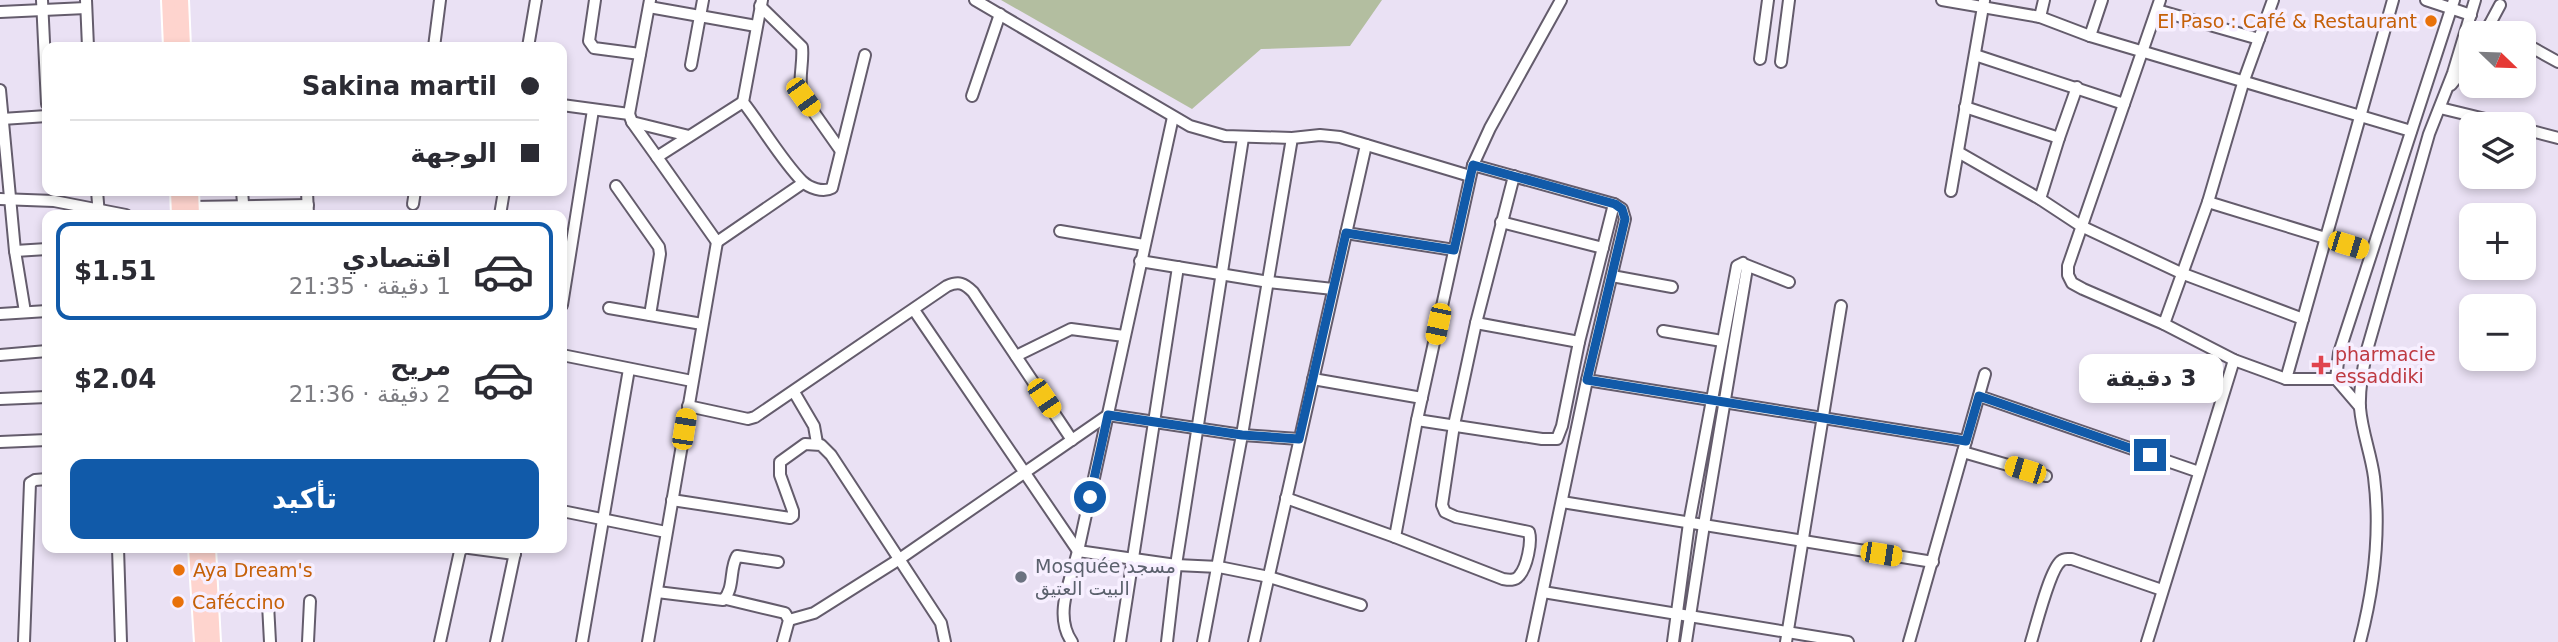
<!DOCTYPE html>
<html lang="ar">
<meta charset="utf-8">
<style>
body{margin:0;font-family:"DejaVu Sans",Vazirmatn,sans-serif;background:#f2f2f3;color:#2b2b33;direction:rtl;height:100vh;display:flex;flex-direction:column;font-size:26px;white-space:nowrap}
*{box-sizing:border-box;margin:0}
p{font-size:23px;color:#7c7c81}
.icon{flex:none;width:38px;height:38px;fill:none;stroke:currentColor;stroke-width:2;stroke-linecap:round;stroke-linejoin:round}
.map{position:relative;flex:1;overflow:hidden;direction:ltr}
.side{position:absolute;left:42px;top:210px;width:525px;height:343px;display:flex;flex-direction:column;background:#fff;border-radius:14px;box-shadow:0 4px 10px #0003;direction:rtl}
.side>*{flex:none}
.hud{position:absolute;left:42px;top:42px;width:525px;height:154px;border-radius:14px;box-shadow:0 4px 10px #0003;direction:rtl;display:grid;align-content:center;height:154px;padding:0 28px;background:#fff}
.needle{width:46px;rotate:113deg}
.controls{position:absolute;left:2459px;top:21px;display:grid;gap:14px}
.controls a{display:grid;place-items:center;width:77px;height:77px;border-radius:14px;background:#fff;box-shadow:0 4px 10px #0003;font-size:35px}
.end{position:absolute;width:32px;height:32px;margin:-16px;border:9px solid #115aa9;background:#fff;box-shadow:0 0 0 4px #fff}
.from{border-radius:50%}
.bubble{position:absolute;height:49px;border-radius:14px;background:#fff;box-shadow:0 4px 10px #0003;font-size:23px;font-weight:600;line-height:49px;text-align:center;direction:rtl}
.car{position:absolute;width:21px;height:42px;margin:-21px -10px;border-radius:9px;box-shadow:0 0 5px 2px #0007;background:linear-gradient(#f5c518 24%,#345 0 40%,#f5c518 0 76%,#345 0 86%,#f5c518 0)}
.hud b{display:flex;align-items:center;gap:24px;height:66px;font-size:26px}
.hud b+b{border-top:2px solid #e1e1e2}
.hud i{width:18px;height:18px;background:#2b2b33}
ul{padding:12px 0 0;list-style:none}
li{display:flex;align-items:center;gap:21px;height:98px;margin:0 14px 10px;padding:0 14px;border:4px solid transparent;border-radius:14px}
li div{flex:1}
li b{display:block;font-size:26px}
li em{font-style:normal;font-weight:600}
li.on{border-color:#115aa9}
li>.icon{width:63px;height:63px;stroke-width:1.5}
.button{display:flex;gap:14px;margin-top:auto;padding:14px 28px}
.button a{flex:1;height:80px;border-radius:14px;background:#115aa9;color:#fff;font-size:28px;font-weight:600;line-height:80px;text-align:center}
.map>svg:first-child{display:block}
</style>
<div class="map">
<svg width="2558" height="642" viewBox="0 0 2558 642">
<rect width="100%" height="100%" fill="#eae1f4"/>
<path fill="#b3bea0" d="M1001,0H1382L1350,46L1261,49L1192,109Z"/>
<g fill="none" stroke-linecap="round" stroke-linejoin="round">
<defs>
<g id="minor">
<path d="M42,0L47,104"/>
<path d="M86,0L88,47"/>
<path d="M595,0L589,41L594,48L640,54"/>
<path d="M762,0L743,102C761,125 782,161 802,181C809,188 823,193 832,188L865,55"/>
<path d="M975,0L1190,126L1225,136L1292,138"/>
<path d="M1942,0L2040,17L2090,36L2411,131"/>
<path d="M2160,0L2068,266V275L2072,283L2083,289L2164,324L2234,360L2286,379H2336"/>
<path d="M2426,0L2471,15"/>
<path d="M760,6L802,47C804,63 797,82 803,97L841,151"/>
<path d="M649,7L756,26"/>
<path d="M2157,10L2259,39"/>
<path d="M0,12L86,8"/>
<path d="M2040,17L2044,0"/>
<path d="M2489,25L2504,33"/>
<path d="M2485,33L2500,5"/>
<path d="M2090,36L2102,0"/>
<path d="M2524,43L2558,62"/>
<path d="M434,47L440,0"/>
<path d="M528,47L536,0"/>
<path d="M1975,55L2124,104"/>
<path d="M1760,59L1768,0"/>
<path d="M1781,62L1789,0"/>
<path d="M691,65L703,0"/>
<path d="M2451,85L2471,60"/>
<path d="M0,90L15,251L25,312"/>
<path d="M972,96L1000,14"/>
<path d="M743,102L657,157L717,242L803,183"/>
<path d="M562,105L629,114L632,122L657,157"/>
<path d="M1965,107L2059,138"/>
<path d="M2440,108L2506,124"/>
<path d="M629,114L650,0"/>
<path d="M2,119L47,116"/>
<path d="M632,122L689,136"/>
<path d="M2524,129L2558,138"/>
<path d="M1958,152L2040,199L2081,226L2181,273L2303,319"/>
<path d="M1473,165L1614,204L1622,209L1625,219L1587,380L1532,642"/>
<path d="M616,186L659,247L660,254L650,315"/>
<path d="M97,191L99,215"/>
<path d="M242,191L244,215"/>
<path d="M307,191L308,215"/>
<path d="M1951,191L1984,1"/>
<path d="M0,199L54,201L126,215"/>
<path d="M2040,199L2059,138L2077,87"/>
<path d="M2208,202L2371,252"/>
<path d="M413,204L415,191"/>
<path d="M191,207L308,205"/>
<path d="M500,215L504,191"/>
<path d="M1501,222L1603,248"/>
<path d="M1060,231L1144,245"/>
<path d="M1346,233L1454,250"/>
<path d="M15,251L47,249"/>
<path d="M1140,261L1269,282L1333,289"/>
<path d="M1746,265L1789,282"/>
<path d="M1612,276L1672,287"/>
<path d="M562,305L593,110"/>
<path d="M609,308L702,324"/>
<path d="M914,310L1078,551L1176,565L1219,567L1269,577L1361,605"/>
<path d="M0,314L47,311"/>
<path d="M1476,323L1579,342"/>
<path d="M2164,324L2208,202L2244,80L2273,0"/>
<path d="M1663,331L1722,341"/>
<path d="M0,355L47,351"/>
<path d="M562,355L692,381"/>
<path d="M1016,356L1071,329L1124,336"/>
<path d="M1313,379L1422,398"/>
<path d="M2286,379L2393,0"/>
<path d="M1587,380L1966,441"/>
<path d="M794,392L814,426L817,443"/>
<path d="M1979,396L2199,472"/>
<path d="M0,399L47,397"/>
<path d="M688,406L748,419L755,417L947,286C959,281 964,283 973,292L1072,440"/>
<path d="M2360,407L2336,379L2339,353L2454,0"/>
<path d="M1417,420L1542,439H1557L1562,426L1579,342L1614,204"/>
<path d="M0,442L47,440"/>
<path d="M1963,452L2046,476"/>
<path d="M1286,498L1395,537L1503,579C1509,580 1515,581 1519,576C1527,567 1532,542 1529,532L1456,517L1445,512L1442,505L1454,425L1476,323L1514,176"/>
<path d="M672,500L790,518L793,516V511L780,475V462L805,444L821,445L831,455L941,623L945,642"/>
<path d="M1562,502L1933,562"/>
<path d="M562,511L666,532"/>
<path d="M1395,537L1417,420L1473,165L1490,128L1561,0"/>
<path d="M118,548L121,642"/>
<path d="M469,548L515,554"/>
<path d="M657,592L723,600C735,589 729,569 737,556L778,562"/>
<path d="M1543,592L1848,642"/>
<path d="M726,599L785,613L789,620L783,642"/>
<path d="M268,604L270,642"/>
<path d="M789,620L814,613L898,560L1108,415L1242,435L1299,439"/>
<path d="M24,642L30,483L35,480L47,479"/>
<path d="M308,642L310,601"/>
<path d="M440,642L460,551L464,548"/>
<path d="M496,642L516,548"/>
<path d="M582,642L629,369"/>
<path d="M648,642L717,242"/>
<path d="M1072,642C1053,615 1071,580 1078,551L1173,117"/>
<path d="M1120,642L1178,267"/>
<path d="M1167,642L1176,565L1243,138"/>
<path d="M1203,642L1242,435L1292,138L1320,135L1340,137L1470,176"/>
<path d="M1254,642L1366,145"/>
<path d="M1673,642L1689,523L1737,266L1743,263L1747,268L1704,525L1686,642"/>
<path d="M1786,642L1841,306"/>
<path d="M1909,642L1985,374"/>
<path d="M2031,642C2036,626 2050,569 2061,561C2064,558 2067,559 2072,559L2162,590"/>
<path d="M2147,642L2234,360"/>
<path d="M2360,642C2374,588 2381,532 2374,477C2371,454 2362,432 2360,408C2359,389 2363,368 2367,350L2429,134L2453,73L2475,0"/>
</g>
<g id="major">
<path d="M169,0L171,47"/>
<path d="M181,0L183,47"/>
<path d="M178,191L179,215"/>
<path d="M191,191L192,215"/>
<path d="M196,548L202,642"/>
<path d="M208,548L213,642"/>
</g>
</defs>
<use href="#minor" stroke="#645c6c" stroke-width="14"/>
<use href="#major" stroke="#fff" stroke-width="18"/>
<use href="#minor" stroke="#fff" stroke-width="10"/>
<use href="#major" stroke="#fed4ce" stroke-width="14"/>
</g>
<g fill="none" stroke-linecap="round" stroke-linejoin="round">
<path stroke="#115aa9" stroke-width="9" d="M1090,497L1108,415L1242,435L1299,439L1346,233L1454,250L1473,165L1615,204L1622,209L1625,219L1587,380L1966,441L1979,396L2150,455"/>
</g>
<g fill="#e8710a" stroke="#f7efff" stroke-width="2.5">
<circle cx="2431" cy="21" r="7"/>
<circle cx="179" cy="570" r="7"/>
<circle cx="178" cy="602" r="7"/>
</g>
<path fill="#e0444e" stroke="#f7efff" stroke-width="2.5" d="M2317.5 354.5h7v7h7v7h-7v7h-7v-7h-7v-7h7z"/>
<circle fill="#6b7280" stroke="#f7efff" stroke-width="2.5" cx="1021" cy="577" r="7"/>
<g text-anchor="middle" dominant-baseline="central" stroke-width="7" stroke-linejoin="round" paint-order="stroke">
<g font-size="19" fill="#c56008" stroke="#f7efff" text-anchor="start">
<text x="2417" y="21" text-anchor="end">El Paso : Café &amp; Restaurant</text>
<text x="193" y="570">Aya Dream's</text>
<text x="192" y="602">Caféccino</text>
</g>
<g font-size="19" fill="#be3a42" stroke="#f7efff" text-anchor="start">
<text x="2335" y="354">pharmacie<tspan x="2335" dy="22">essaddiki</tspan></text>
</g>
<g font-size="19" fill="#5b616d" stroke="#f7efff" text-anchor="start">
<text x="1035" y="566">Mosquée مسجد<tspan x="1035" dy="22">البيت العتيق</tspan></text>
</g>
</g>
</svg>
<div class="controls">
<a><svg class="needle" viewBox="-14 -14 28 28"><path d="M0-13l5 13h-10z" fill="#e53935"/><path d="M0 13l5-13h-10z" fill="#7c7c81"/></svg></a>
<a><svg class="icon" aria-label="layers" viewBox="0 0 24 24"><path d="M12 4l9 5-9 5-9-5zM3 14l9 5 9-5"/></svg></a>
<a>+</a>
<a>−</a>
</div>
<i class="end from" style="left:1090px;top:497px"></i>
<i class="end" style="left:2150px;top:455px"></i>
<div class="bubble" style="left:2079px;top:354px;width:144px">3 دقيقة</div>
<i class="car" style="left:803px;top:97px;rotate:144deg"></i>
<i class="car" style="left:2348px;top:245px;rotate:107deg"></i>
<i class="car" style="left:1438px;top:324px;rotate:192deg"></i>
<i class="car" style="left:1044px;top:398px;rotate:146deg"></i>
<i class="car" style="left:684px;top:429px;rotate:9deg"></i>
<i class="car" style="left:2025px;top:470px;rotate:287deg"></i>
<i class="car" style="left:1881px;top:554px;rotate:99deg"></i>
<div class="hud">
<b><i class="from"></i>Sakina martil</b>
<b><i></i>الوجهة</b>
</div>
<section class="side">
<ul>
<li class="on"><svg class="icon" aria-label="car" viewBox="0 0 24 24"><path d="M5 17H2v-5l4-1 3-4h7l3 4 3 1v5h-3M9 17h6M6 11h13"/><circle cx="7" cy="17" r="2"/><circle cx="17" cy="17" r="2"/></svg><div><b>اقتصادي</b><p>1 دقيقة · 21:35</p></div><em>$1.51</em></li>
<li><svg class="icon" aria-label="car" viewBox="0 0 24 24"><path d="M5 17H2v-5l4-1 3-4h7l3 4 3 1v5h-3M9 17h6M6 11h13"/><circle cx="7" cy="17" r="2"/><circle cx="17" cy="17" r="2"/></svg><div><b>مريح</b><p>2 دقيقة · 21:36</p></div><em>$2.04</em></li>
</ul>
<div class="button"><a>تأكيد</a></div>
</section>
</div>
